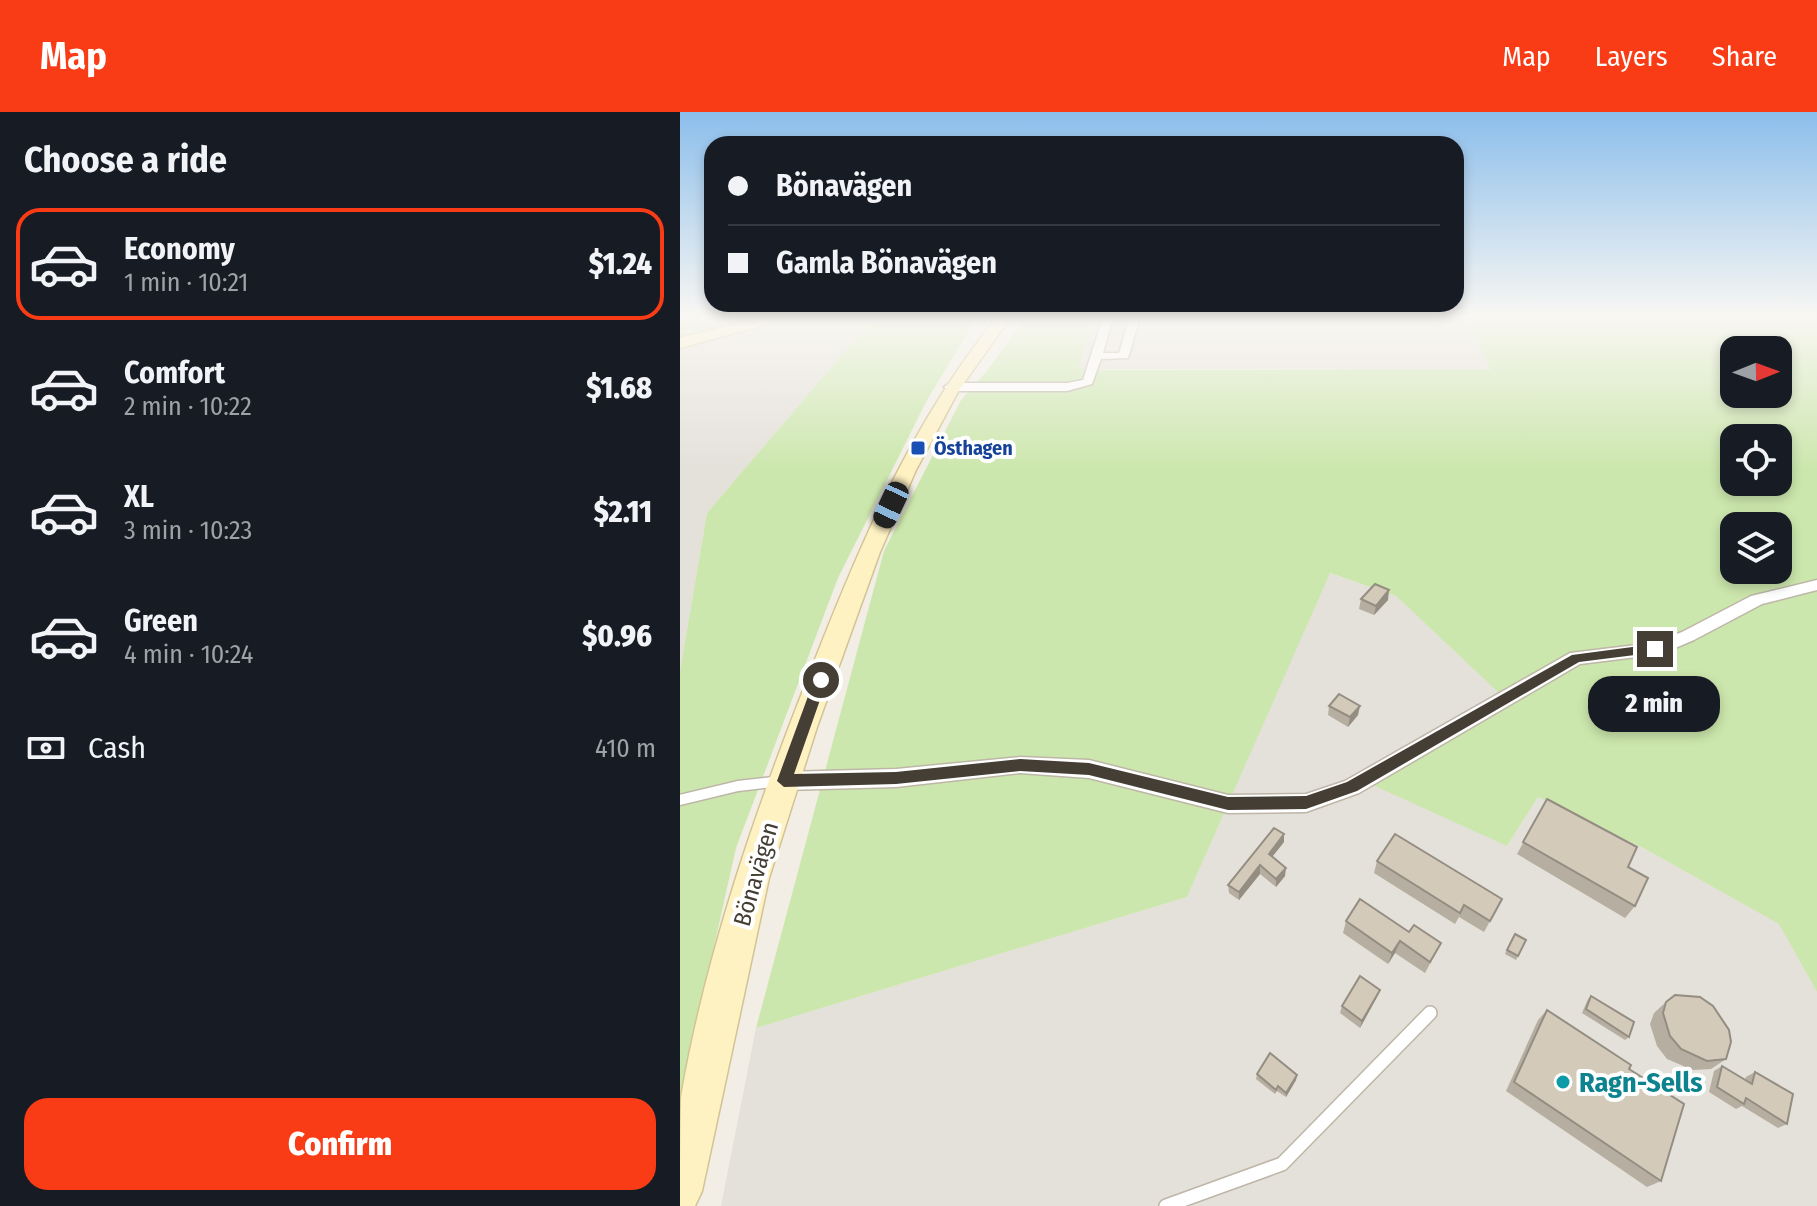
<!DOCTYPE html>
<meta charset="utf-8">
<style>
body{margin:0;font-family:"Fira Sans Condensed",sans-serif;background:#20242c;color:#f1f3f6;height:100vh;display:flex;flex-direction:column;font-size:30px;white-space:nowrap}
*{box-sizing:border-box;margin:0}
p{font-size:26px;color:#9ea1a6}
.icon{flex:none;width:44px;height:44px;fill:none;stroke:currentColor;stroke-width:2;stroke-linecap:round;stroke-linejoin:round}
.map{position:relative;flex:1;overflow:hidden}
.drawer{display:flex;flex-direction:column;background:#171b24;width:680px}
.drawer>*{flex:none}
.banner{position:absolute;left:24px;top:24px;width:760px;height:176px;border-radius:24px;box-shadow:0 4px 12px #0003;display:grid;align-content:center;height:176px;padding:0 24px;background:#171b24}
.needle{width:52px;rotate:89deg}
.controls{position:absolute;left:1040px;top:224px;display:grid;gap:16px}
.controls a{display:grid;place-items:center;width:72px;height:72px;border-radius:16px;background:#171b24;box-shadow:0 4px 12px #0003;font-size:40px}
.end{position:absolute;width:36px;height:36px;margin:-18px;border:10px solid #443e34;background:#fff;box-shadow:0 0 0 4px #fff}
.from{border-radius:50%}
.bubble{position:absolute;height:56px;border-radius:24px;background:#171b24;box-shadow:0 4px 12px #0003;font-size:26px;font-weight:800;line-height:56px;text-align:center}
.car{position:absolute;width:24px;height:48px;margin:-24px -12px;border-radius:10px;box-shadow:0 0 6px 2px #0007;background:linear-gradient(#222 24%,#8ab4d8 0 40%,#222 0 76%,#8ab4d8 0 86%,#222 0)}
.banner b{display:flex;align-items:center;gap:28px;height:76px;font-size:30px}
.banner b+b{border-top:2px solid #363941}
.banner i{width:20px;height:20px;background:#f1f3f6}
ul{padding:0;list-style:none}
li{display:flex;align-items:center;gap:24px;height:112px;margin:0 16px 12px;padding:0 8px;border:4px solid transparent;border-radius:24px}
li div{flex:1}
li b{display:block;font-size:30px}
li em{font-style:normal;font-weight:800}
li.on{border-color:#f93c15}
li>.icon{width:72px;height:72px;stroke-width:1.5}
h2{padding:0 24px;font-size:36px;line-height:96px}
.pay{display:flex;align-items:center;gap:20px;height:88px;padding:0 24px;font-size:30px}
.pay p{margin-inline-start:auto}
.primary-button{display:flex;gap:16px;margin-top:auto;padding:16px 24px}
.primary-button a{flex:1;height:92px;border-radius:24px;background:#f93c15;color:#fff;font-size:32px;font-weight:800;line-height:92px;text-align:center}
header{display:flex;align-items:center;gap:48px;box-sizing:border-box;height:112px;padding:0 40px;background:#f93c15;color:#fff}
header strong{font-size:38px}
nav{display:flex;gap:44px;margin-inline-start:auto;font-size:28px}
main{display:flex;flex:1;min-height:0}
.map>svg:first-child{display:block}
</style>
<header>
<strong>Map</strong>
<nav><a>Map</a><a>Layers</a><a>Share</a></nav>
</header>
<main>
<section class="drawer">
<h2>Choose a ride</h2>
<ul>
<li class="on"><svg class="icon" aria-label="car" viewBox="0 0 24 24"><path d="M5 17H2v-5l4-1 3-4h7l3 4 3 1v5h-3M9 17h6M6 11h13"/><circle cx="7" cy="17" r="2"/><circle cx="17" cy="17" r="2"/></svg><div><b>Economy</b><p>1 min · 10:21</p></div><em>$1.24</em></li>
<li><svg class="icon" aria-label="car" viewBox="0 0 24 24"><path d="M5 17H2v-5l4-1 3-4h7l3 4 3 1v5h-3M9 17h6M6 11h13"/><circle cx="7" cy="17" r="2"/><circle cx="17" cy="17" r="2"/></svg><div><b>Comfort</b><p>2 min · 10:22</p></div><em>$1.68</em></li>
<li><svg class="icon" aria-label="car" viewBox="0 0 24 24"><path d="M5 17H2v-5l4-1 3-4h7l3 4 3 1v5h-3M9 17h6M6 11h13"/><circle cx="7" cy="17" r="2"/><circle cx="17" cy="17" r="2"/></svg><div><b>XL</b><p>3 min · 10:23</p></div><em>$2.11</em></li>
<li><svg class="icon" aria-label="car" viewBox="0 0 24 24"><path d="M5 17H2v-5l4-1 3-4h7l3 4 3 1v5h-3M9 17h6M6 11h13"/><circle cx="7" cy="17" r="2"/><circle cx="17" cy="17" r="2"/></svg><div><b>Green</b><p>4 min · 10:24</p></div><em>$0.96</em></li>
</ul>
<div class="pay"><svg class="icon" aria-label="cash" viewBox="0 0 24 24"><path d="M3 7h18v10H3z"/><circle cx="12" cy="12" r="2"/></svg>Cash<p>410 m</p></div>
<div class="primary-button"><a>Confirm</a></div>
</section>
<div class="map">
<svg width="1137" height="1094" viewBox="0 0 1137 1094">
<rect width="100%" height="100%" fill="#f2eee5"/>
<g fill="#e4e0da">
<path d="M127,205H194L27,401L0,559V236Z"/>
<path d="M415,205H787L812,258L397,257Z"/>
<path d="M649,461L716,484L822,584L827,734L858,685L967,738L1100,812L1137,880V1094H41L76,916L507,785Z"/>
</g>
<g fill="#cce7ad" fill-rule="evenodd">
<path d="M0,205H77L0,226Z"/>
<path d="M194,205H297L247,288L158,466L56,736L0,987V559L27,401Z"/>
<path d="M346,205H415L398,256L412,258H811L787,205H1137V880L1099,812L967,738L858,685L827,734L675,665L822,584L716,484L650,461L507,785L76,916L204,439L281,288L307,259ZM1054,238H1098V282H1054ZM1054,326H1098V370H1054ZM1054,414H1098V458H1054Z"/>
</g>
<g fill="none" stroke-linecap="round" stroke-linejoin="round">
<defs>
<path id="lane-far1" d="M0,688L58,674L101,669"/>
<path id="lane" d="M486,1094L602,1052L750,901"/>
<g id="street">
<path d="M423,205H433L423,241H439L450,205H460L448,246L421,247L412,272L387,279H270L264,275L270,271H387L403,268Z"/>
<path d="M1137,468V478L1082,492L1014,528L981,542L900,552L679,681L626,700L548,701L409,666L340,661L216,675L104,678L97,675L94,669L97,663L104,660L216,657L340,645L409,648L548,683L626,682L665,669L890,541L973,531L1002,520L1071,484Z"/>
</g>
<g id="secondary">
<path d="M82,205H105L103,208L0,236V226Z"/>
<path d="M317,205H331L279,278L236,358L200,440L137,615L89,766L22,1079L15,1094H0C0,1059 0,1019 1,985C26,842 74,703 127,568C177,439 229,314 317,205Z"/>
</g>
</defs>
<use href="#lane-far1" stroke="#beb6a7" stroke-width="13"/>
<use href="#lane" stroke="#beb6a7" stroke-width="16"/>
<use href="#street" stroke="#beb6a7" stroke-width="3"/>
<use href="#secondary" stroke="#d2c394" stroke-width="3"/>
<use href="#lane-far1" stroke="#fff" stroke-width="10"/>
<use href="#lane" stroke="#fff" stroke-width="13"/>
<use href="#street" fill="#fff" fill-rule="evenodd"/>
<use href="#secondary" fill="#fef1c2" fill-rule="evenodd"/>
</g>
<g fill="#b6aea0">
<path d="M681,487L708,488L694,503L679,497Z"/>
<path d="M649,594L678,603L668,615L648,603Z"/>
<path d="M867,687L948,755L955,794L945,806L837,742Z"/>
<path d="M604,722V730L592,745L605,764L596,775L580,762L559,788L549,781L548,773Z"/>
<path d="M697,749L822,787L804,820L779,805L775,812L694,761Z"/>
<path d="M666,809L729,820L761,831L745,861L715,841L708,852L663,821Z"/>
<path d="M832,826L838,844L836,848L825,842Z"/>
<path d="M911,884L949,925L945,928L902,901L908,887Z"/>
<path d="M697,885L680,916L660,901L662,894Z"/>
<path d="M986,890L1046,947L1031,957L1013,958L987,947L977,934L970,912L974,901Z"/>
<path d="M867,898L949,957L981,1069L967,1075L826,979L858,908Z"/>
<path d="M1042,954L1065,968L1066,965L1075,960L1107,1012L1098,1016L1062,994L1056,997L1029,980L1034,959Z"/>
<path d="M577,962L617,963L616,968L606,985L597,979L595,982L576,967Z"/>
</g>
<g fill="#948d82">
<path d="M709,478L708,488L694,503L696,494Z"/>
<path d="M680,594L678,603L668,615L670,605Z"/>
<path d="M604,722V730L588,750L589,742Z"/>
<path d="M580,753V762L559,788V780Z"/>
<path d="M606,756L605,764L596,775V767Z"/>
<path d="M720,829L715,841L708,852L712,841Z"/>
<path d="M700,878L697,885L680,916L682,909Z"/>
<path d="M617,963L616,968L606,985V981Z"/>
</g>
<g fill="#d4caba" stroke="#948d82" stroke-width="2">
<path d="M695,472L709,478L696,494L681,487Z"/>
<path d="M659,582L680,594L670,605L649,594Z"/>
<path d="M867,687L957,735L948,755L968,766L955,794L843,730Z"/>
<path d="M594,716L604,722L589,742L606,756L596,767L580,753L559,780L548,773Z"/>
<path d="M715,722L822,787L810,809L784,793L780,801L697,749Z"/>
<path d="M680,787L729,820L734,813L761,831L750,850L720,829L712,841L666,809Z"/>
<path d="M835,822L846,828L838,844L827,838Z"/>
<path d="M680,864L700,878L682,909L662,894Z"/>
<path d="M995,883L1020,885L1033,894L1049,918L1051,930L1046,947L1027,949L1001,937L990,924L983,901L986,890Z"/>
<path d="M911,884L954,910L949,925L906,897Z"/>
<path d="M867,898L951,953L949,957L1004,992L981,1069L834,970Z"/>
<path d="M590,941L617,963L606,981L598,974L596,978L577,962Z"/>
<path d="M1042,954L1072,972L1075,960L1113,982L1107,1012L1066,986L1064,992L1037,975Z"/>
</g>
<linearGradient id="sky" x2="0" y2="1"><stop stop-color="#8bbeeb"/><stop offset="0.57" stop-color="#f9f7f3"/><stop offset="1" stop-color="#f9f7f3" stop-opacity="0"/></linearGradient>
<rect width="1137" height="358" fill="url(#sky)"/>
<path fill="#443e34" d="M975,532L979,533V540L899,550L677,679L626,697L548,698L409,663L340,659L216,672L104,675L97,669L134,568L141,563L147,568L114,662L216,660L340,647L409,651L548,685L626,684L667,670L892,543Z"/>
<rect fill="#1a4fb4" stroke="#fff" stroke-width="3" x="230" y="328" width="16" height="16" rx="4"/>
<circle fill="#0f9aa8" stroke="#fff" stroke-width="3" cx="883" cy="970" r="8"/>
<g text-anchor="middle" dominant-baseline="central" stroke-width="8" stroke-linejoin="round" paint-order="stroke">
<g font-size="20" font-weight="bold" fill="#164399" stroke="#fff" text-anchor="start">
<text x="254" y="336">Östhagen</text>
</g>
<g font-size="24" fill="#443e34" stroke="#fff">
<text transform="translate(76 762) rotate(-74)">Bönavägen</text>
</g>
<g font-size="28" font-weight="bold" fill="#0d838f" stroke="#fff" text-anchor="start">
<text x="899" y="970">Ragn-Sells</text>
</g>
</g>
</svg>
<div class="controls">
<a><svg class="needle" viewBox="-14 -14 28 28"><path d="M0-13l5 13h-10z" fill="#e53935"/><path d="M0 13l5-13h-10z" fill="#9ea1a6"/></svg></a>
<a><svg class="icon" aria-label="locate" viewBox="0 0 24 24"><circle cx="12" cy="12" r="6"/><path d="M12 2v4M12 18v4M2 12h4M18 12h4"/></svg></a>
<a><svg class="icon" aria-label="layers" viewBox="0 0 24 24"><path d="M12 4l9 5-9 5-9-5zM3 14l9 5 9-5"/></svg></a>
</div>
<i class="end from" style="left:141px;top:568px"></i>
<i class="end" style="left:975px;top:537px"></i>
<div class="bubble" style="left:908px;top:564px;width:132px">2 min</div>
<i class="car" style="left:211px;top:393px;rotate:205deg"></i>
<div class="banner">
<b><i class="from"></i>Bönavägen</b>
<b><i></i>Gamla Bönavägen</b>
</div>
</div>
</main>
